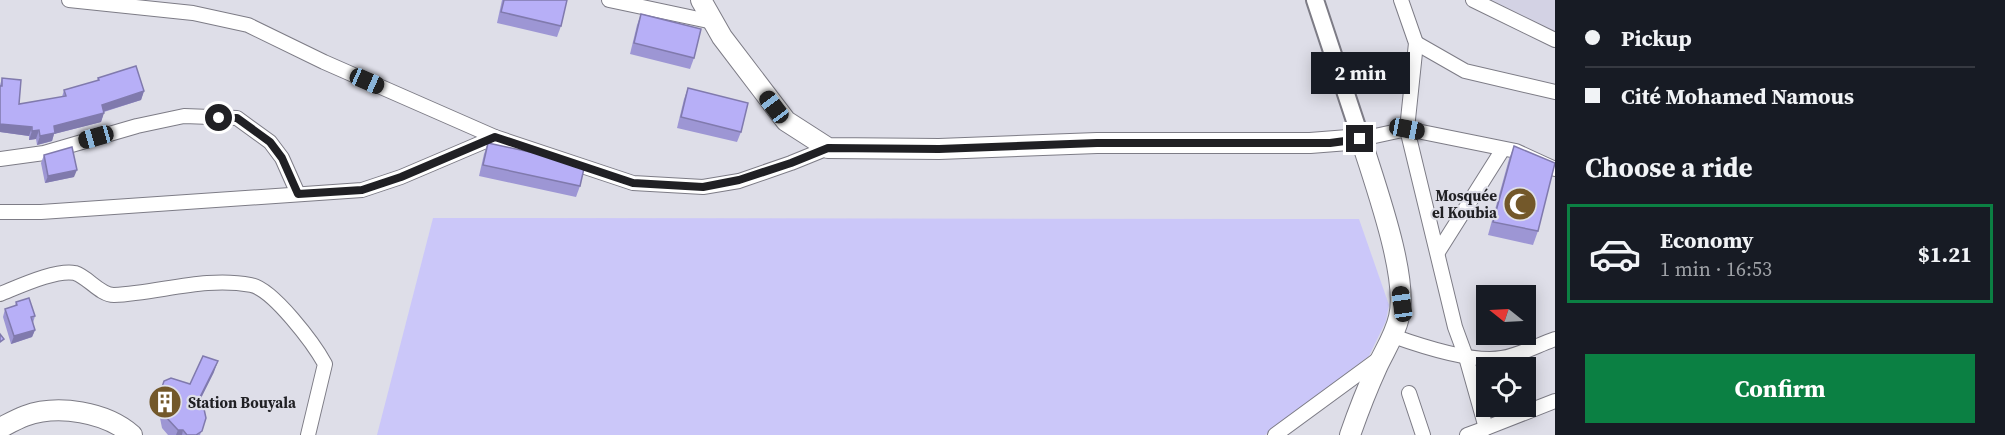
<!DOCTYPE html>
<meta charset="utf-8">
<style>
body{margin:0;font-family:"Source Serif 4",serif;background:#20242c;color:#f1f3f6;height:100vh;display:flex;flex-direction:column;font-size:22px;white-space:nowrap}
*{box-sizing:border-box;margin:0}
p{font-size:20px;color:#9ea1a6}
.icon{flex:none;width:33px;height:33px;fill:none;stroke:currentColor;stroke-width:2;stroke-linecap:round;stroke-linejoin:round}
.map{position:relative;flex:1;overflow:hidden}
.drawer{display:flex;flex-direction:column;background:#171b24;width:450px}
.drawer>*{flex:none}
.top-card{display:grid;align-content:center;height:132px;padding:0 30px;background:#171b24}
.needle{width:39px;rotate:288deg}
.buttons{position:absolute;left:1476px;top:285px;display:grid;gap:12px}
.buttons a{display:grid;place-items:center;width:60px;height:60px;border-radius:0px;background:#171b24;box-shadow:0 3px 15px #0003;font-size:30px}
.end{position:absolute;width:27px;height:27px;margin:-14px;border:8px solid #202024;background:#fff;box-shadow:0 0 0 3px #fff}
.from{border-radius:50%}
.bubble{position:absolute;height:42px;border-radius:0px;background:#171b24;box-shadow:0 3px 15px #0003;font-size:20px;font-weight:700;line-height:42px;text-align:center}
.car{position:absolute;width:18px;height:36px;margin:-18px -9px;border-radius:8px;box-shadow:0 0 4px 2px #0007;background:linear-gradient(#222 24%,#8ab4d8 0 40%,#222 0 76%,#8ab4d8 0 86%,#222 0)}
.top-card b{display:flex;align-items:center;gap:21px;height:57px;font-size:22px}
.top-card b+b{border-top:2px solid #363941}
.top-card i{width:15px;height:15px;background:#f1f3f6}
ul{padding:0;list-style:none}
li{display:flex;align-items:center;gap:18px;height:99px;margin:0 12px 9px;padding:0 18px;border:3px solid transparent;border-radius:0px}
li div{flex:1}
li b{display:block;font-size:22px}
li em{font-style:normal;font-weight:700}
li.on{border-color:#0b8043}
li>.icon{width:54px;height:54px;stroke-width:1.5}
h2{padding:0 30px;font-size:27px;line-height:72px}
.cta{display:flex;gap:12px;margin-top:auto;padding:12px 30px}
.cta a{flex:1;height:69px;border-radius:0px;background:#0b8043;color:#fff;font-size:24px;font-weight:700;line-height:69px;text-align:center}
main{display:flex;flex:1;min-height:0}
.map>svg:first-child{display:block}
</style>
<main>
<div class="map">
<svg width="1555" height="435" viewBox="0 0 1555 435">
<rect width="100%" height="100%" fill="#dedee8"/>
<path fill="#d3d2e4" d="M1491,0H1555V33Z"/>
<path fill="#cbc7f9" d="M433,218L1359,219L1389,305L1386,321L1369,356L1265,435H377Z"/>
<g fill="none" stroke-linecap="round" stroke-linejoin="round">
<defs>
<g id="minor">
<path d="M69,0L193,13L248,25L324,62L495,137"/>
<path d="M609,0L713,22"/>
<path d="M1473,0L1555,40"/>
<path d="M1416,43L1465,71L1555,92"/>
<path d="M1361,139L1407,129L1416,43L1401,0"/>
<path d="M0,159L44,153L137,126L184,116L237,118L270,142L282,158L298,194"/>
<path d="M1555,169L1516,151L1407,129L1455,327L1466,357L1486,428L1555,401"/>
<path d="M0,212H41L362,190L401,177L495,137L633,183L703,187L739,181L791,163L828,148"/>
<path d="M1438,252L1503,149"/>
<path d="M0,294C18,287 56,269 75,273C88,277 100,295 114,295C160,293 205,276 251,285C273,289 314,344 325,364L308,435"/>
<path d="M1393,336C1421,346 1473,363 1502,358C1520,355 1538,345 1555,339"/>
<path d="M1409,393L1423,435"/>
<path d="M1275,435L1380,358"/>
<path d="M1467,435L1486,428"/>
</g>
<path id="tertiary" d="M1315,0L1361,139"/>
<g id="secondary">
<path d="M701,0L722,37L786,121L828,148L939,149L1097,143H1310L1361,139C1374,182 1409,276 1399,317C1395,335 1385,350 1377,367C1367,389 1358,412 1350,435"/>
<path d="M0,428C8,424 17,419 25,416C58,404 106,412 132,435"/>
</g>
</defs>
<use href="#minor" stroke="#7d7c86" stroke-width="16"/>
<use href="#tertiary" stroke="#7d7c86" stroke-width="20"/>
<use href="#secondary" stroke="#7d7c86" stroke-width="22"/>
<use href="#minor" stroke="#fff" stroke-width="14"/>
<use href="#tertiary" stroke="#fff" stroke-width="16"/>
<use href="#secondary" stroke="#fff" stroke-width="20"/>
</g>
<g fill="#9d96d4">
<path d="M502,0H567L561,26L557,37L497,23Z"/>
<path d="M641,14L694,58L690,69L630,54L637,25Z"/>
<path d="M2,78L19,104L62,97L64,90L97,81L98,78L144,91L141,100L104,112L101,122L54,134L52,141L37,145L36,139L29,140V136L0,132V85Z"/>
<path d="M688,88L741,132L737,142L677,128L684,99Z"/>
<path d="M488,143L580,186L576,197L479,176L484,154Z"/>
<path d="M1514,146L1538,231L1533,245L1488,235L1509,159Z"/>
<path d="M44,155L74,177L45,183L41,163Z"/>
<path d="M16,302L35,316L33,323L35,330L32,337L11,344L3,317L5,309L15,306Z"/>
<path d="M214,372L199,402L204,409L206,418L200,435H168L162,428L160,418L162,407L156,404L164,381L190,384Z"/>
</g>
<g fill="#807aad">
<path d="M144,91L141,100L99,113L102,105Z"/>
<path d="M104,113L101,122L54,134L52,141L37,145L40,136L54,126Z"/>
<path d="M0,124L32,127L29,136L0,132Z"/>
<path d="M39,130L36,139L29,140L32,131Z"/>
<path d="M77,170L74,177L45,183L48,176Z"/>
<path d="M35,330L32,337L11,344L14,336Z"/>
<path d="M218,361L214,372L194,412L198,401Z"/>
<path d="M178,430H183L182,435H176Z"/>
</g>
<g fill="#b7aff7" stroke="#807aad" stroke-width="1.5">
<path d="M504,0H567L561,26L501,12Z"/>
<path d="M641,14L701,29L694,58L634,43Z"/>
<path d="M136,66L144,91L102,105L104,113L54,126L55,133L40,136L39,130L32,131V127L0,124V86H2V78L21,80L19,104L66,96L64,90L99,80L98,78Z"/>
<path d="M688,88L748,103L741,132L681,117Z"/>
<path d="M488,143L585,164L580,186L483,165Z"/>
<path d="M1514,146L1555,163L1538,231L1493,222Z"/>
<path d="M72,147L77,170L48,176L44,155Z"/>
<path d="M29,298L35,316L31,317L35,330L14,336L5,309L17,305L16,302Z"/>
<path d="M0,334L4,339L0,342Z"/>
<path d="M203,356L218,361L198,401L205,404L204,409L206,418L202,431L196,435H187L183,430H178L166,417L163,407L166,396L160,393L164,381L171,378L190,384Z"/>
</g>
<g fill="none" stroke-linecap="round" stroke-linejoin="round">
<path stroke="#202024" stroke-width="8" d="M219,118H237L270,142L282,158L298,194L362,190L401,177L495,137L633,183L703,187L739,180L791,163L828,148L939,149L1097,143H1330L1360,139"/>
</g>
<defs>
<symbol id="mosque-disc" viewBox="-11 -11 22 22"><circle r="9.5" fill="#73582a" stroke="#dedee8"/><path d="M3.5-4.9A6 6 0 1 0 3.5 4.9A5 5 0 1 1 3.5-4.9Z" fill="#fff"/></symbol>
<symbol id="building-disc" viewBox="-11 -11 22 22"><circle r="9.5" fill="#73582a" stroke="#dedee8"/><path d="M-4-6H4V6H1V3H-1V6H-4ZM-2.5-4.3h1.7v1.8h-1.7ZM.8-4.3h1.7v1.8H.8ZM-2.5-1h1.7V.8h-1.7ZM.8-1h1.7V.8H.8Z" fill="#fff"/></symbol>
</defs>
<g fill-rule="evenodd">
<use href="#mosque-disc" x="1501" y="185" width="38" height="38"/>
<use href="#building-disc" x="146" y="383" width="38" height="38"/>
</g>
<g text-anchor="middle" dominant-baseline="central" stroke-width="4.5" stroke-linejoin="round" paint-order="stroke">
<g font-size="15" font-weight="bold" fill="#202024" stroke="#dedee8" text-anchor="end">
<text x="1497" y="195">Mosquée<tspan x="1497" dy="17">el Koubia</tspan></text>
<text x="188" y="402" text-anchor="start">Station Bouyala</text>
</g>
</g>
</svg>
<div class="buttons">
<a><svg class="needle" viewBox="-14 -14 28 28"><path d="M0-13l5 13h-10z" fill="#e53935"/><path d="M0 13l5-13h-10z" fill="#9ea1a6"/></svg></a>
<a><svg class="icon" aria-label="locate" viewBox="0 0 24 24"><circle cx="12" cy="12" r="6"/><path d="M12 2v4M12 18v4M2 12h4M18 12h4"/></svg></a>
</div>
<i class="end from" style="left:219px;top:118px"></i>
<i class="end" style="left:1360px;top:139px"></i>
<div class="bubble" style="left:1311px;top:52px;width:99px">2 min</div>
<i class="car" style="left:367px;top:81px;rotate:114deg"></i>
<i class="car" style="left:774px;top:107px;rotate:323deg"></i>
<i class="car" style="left:1407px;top:129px;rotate:101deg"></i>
<i class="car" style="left:96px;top:137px;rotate:254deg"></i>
<i class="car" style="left:1402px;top:304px;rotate:352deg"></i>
</div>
<section class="drawer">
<div class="top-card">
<b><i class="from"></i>Pickup</b>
<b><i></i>Cité Mohamed Namous</b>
</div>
<h2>Choose a ride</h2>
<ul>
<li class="on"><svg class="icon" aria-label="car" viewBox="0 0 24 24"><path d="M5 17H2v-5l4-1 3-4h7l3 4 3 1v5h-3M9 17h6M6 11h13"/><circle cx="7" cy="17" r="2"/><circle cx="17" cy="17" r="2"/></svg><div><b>Economy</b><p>1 min · 16:53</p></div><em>$1.21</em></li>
</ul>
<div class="cta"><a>Confirm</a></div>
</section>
</main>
